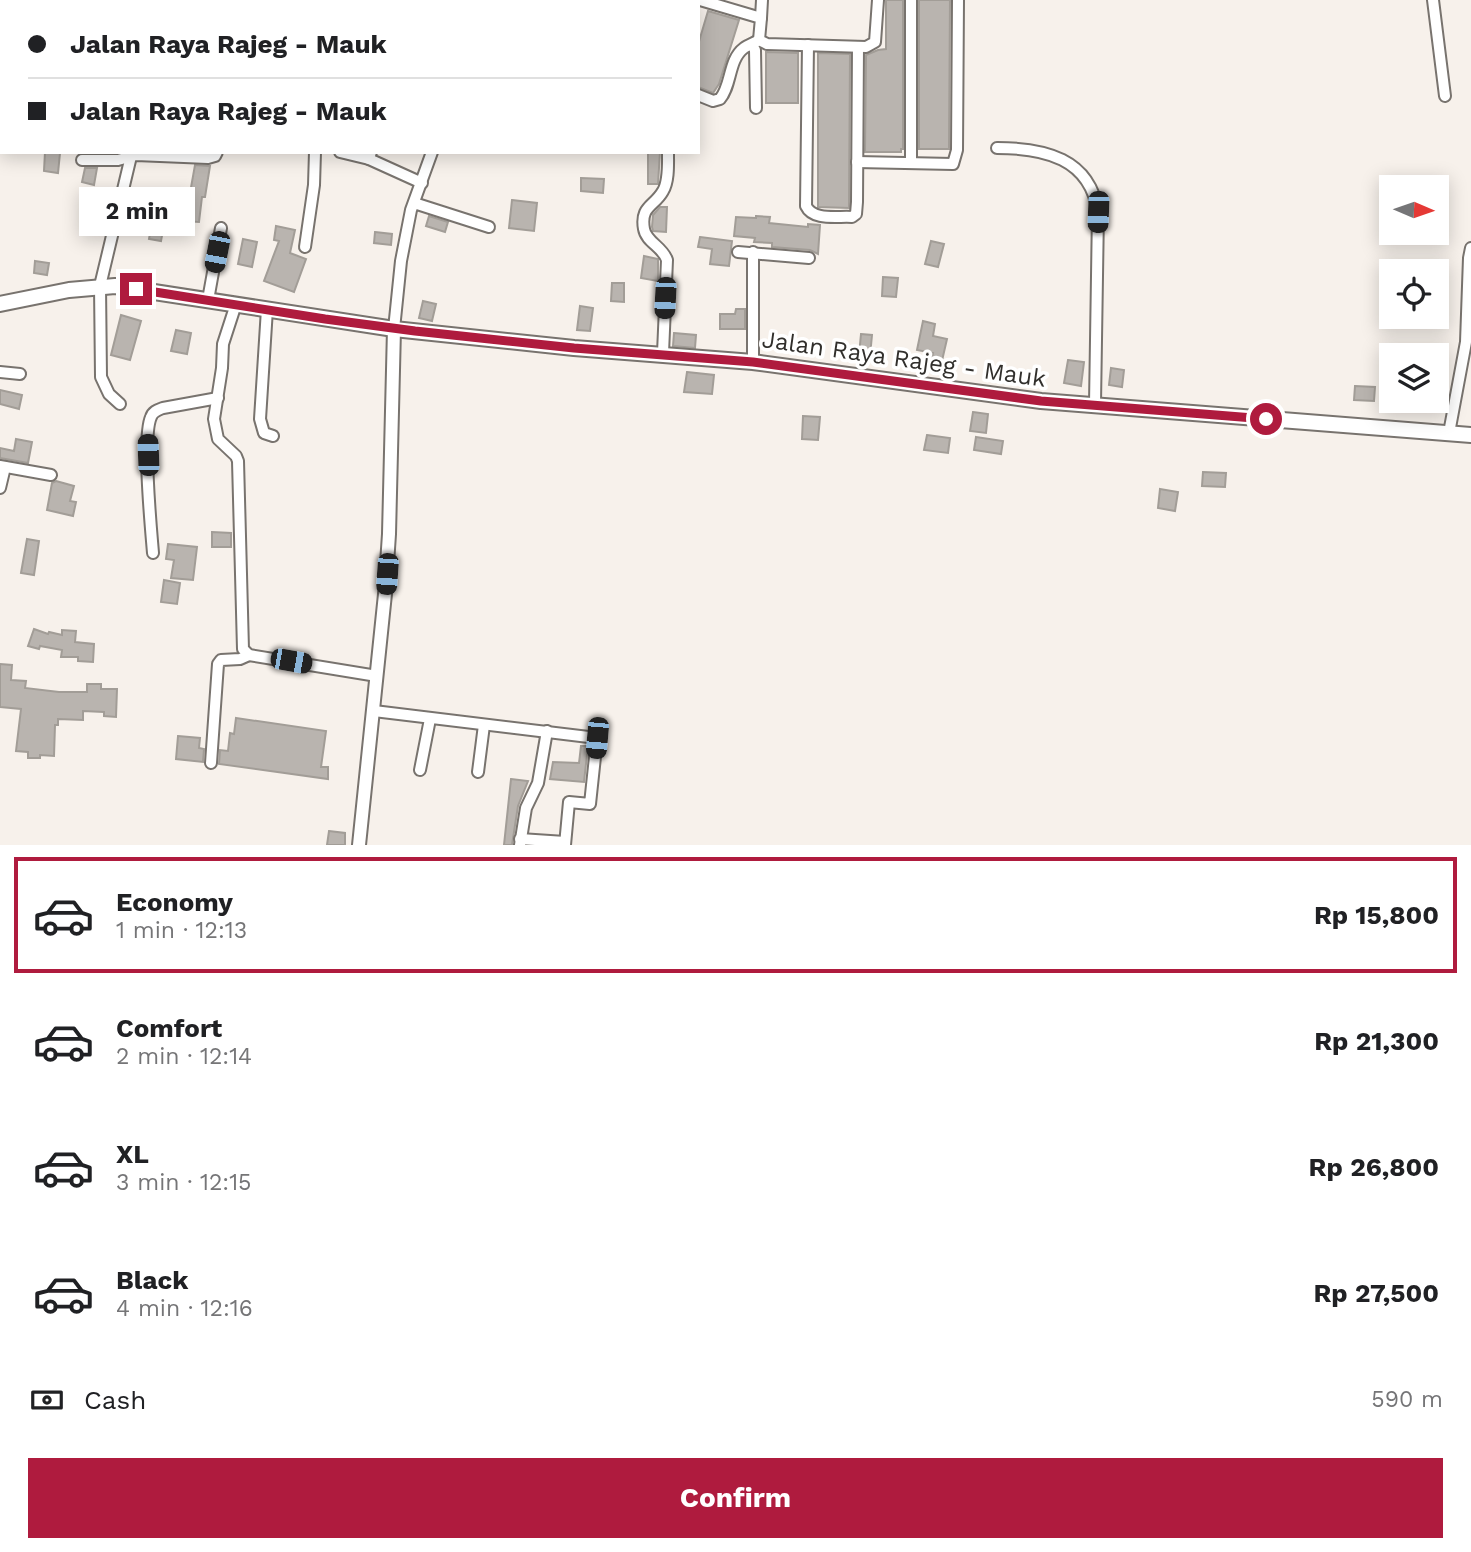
<!DOCTYPE html>
<meta charset="utf-8">
<style>
body{margin:0;font-family:"Work Sans",sans-serif;background:#f2f2f2;color:#202124;height:100vh;display:flex;flex-direction:column;font-size:26px;white-space:nowrap}
*{box-sizing:border-box;margin:0}
p{font-size:23px;color:#757577}
.icon{flex:none;width:38px;height:38px;fill:none;stroke:currentColor;stroke-width:2;stroke-linecap:round;stroke-linejoin:round}
.map{position:relative;height:845px;overflow:hidden}
.drawer{display:flex;flex-direction:column;background:#fff;flex:1}
.drawer>*{flex:none}
.guide{position:absolute;left:0px;top:0px;width:700px;height:154px;box-shadow:0 4px 18px #0003;display:grid;align-content:center;height:154px;padding:0 28px;background:#fff}
.needle{width:46px;rotate:92deg}
.tools{position:absolute;left:1379px;top:175px;display:grid;gap:14px}
.tools a{display:grid;place-items:center;width:70px;height:70px;border-radius:0px;background:#fff;box-shadow:0 4px 18px #0003;font-size:35px}
.end{position:absolute;width:32px;height:32px;margin:-16px;border:9px solid #af1b3e;background:#fff;box-shadow:0 0 0 4px #fff}
.from{border-radius:50%}
.bubble{position:absolute;height:49px;border-radius:0px;background:#fff;box-shadow:0 4px 18px #0003;font-size:23px;font-weight:700;line-height:49px;text-align:center}
.car{position:absolute;width:21px;height:42px;margin:-21px -10px;border-radius:9px;box-shadow:0 0 5px 2px #0007;background:linear-gradient(#222 24%,#8ab4d8 0 40%,#222 0 76%,#8ab4d8 0 86%,#222 0)}
.guide b{display:flex;align-items:center;gap:24px;height:66px;font-size:26px}
.guide b+b{border-top:2px solid #e0e0e0}
.guide i{width:18px;height:18px;background:#202124}
ul{padding:12px 0 0;list-style:none}
li{display:flex;align-items:center;gap:21px;height:116px;margin:0 14px 10px;padding:0 14px;border:4px solid transparent;border-radius:0px}
li div{flex:1}
li b{display:block;font-size:26px}
li em{font-style:normal;font-weight:700}
li.selected{border-color:#af1b3e}
li>.icon{width:63px;height:63px;stroke-width:1.5}
.pay{display:flex;align-items:center;gap:18px;height:77px;padding:0 28px;font-size:26px}
.pay p{margin-inline-start:auto}
.action{display:flex;gap:14px;margin-top:auto;padding:14px 28px}
.action a{flex:1;height:80px;border-radius:0px;background:#af1b3e;color:#fff;font-size:28px;font-weight:700;line-height:80px;text-align:center}
.map>svg:first-child{display:block}
</style>
<div class="map">
<svg width="1471" height="845" viewBox="0 0 1471 845">
<rect width="100%" height="100%" fill="#f7f1eb"/>
<g fill="#b9b4af" stroke="#a29d97" stroke-width="2">
<path d="M886,0H903V149H901V152H865L866,55L878,50L886,49Z"/>
<path d="M919,0H950L949,149H919Z"/>
<path d="M708,11L739,20L719,84L713,93L698,87V45Z"/>
<path d="M766,52L798,53V103H766Z"/>
<path d="M818,53L850,54L849,208L818,207Z"/>
<path d="M45,152L60,153L58,173L44,171Z"/>
<path d="M648,152H660L658,184H648Z"/>
<path d="M195,165L210,166L205,197H202L199,222L185,221Z"/>
<path d="M85,168H97L94,185L82,182Z"/>
<path d="M581,178L604,179L603,193L581,191Z"/>
<path d="M91,199L103,203L100,213L109,216L106,227L85,220Z"/>
<path d="M512,200L537,203L534,231L509,228Z"/>
<path d="M660,207H667L666,232L653,231L652,227L653,215Z"/>
<path d="M429,216L448,222L445,232L426,226Z"/>
<path d="M756,216L770,217L769,223L808,227V224L820,225L818,254L810,250L772,247V243L754,242L755,238L734,236L736,217L756,218Z"/>
<path d="M153,217L165,219L161,241L149,239Z"/>
<path d="M276,226L295,230L290,253L306,259L294,292L264,281L279,241L274,240Z"/>
<path d="M375,232L392,234L391,245L374,243Z"/>
<path d="M700,237L732,241L729,266L710,264L712,249L698,247Z"/>
<path d="M243,239L257,242L252,267L238,264Z"/>
<path d="M931,241L944,244L938,267L925,264Z"/>
<path d="M644,256L658,259V281L641,278Z"/>
<path d="M35,261L49,263L47,275L34,273Z"/>
<path d="M883,277L898,278L896,297L882,296Z"/>
<path d="M612,283H624V302L611,301Z"/>
<path d="M423,301L436,304L432,321L419,318Z"/>
<path d="M580,306L593,308L590,331L577,330Z"/>
<path d="M736,309H745V329H720V314H735Z"/>
<path d="M121,315L141,321L130,360L111,355Z"/>
<path d="M923,321L935,324L933,336L947,339L941,365L931,363L933,353L917,350Z"/>
<path d="M176,330L191,333L187,354L171,351Z"/>
<path d="M674,333L696,335L695,348L673,346Z"/>
<path d="M861,334L872,335L870,356L859,355Z"/>
<path d="M1068,360L1084,362L1081,386L1064,383Z"/>
<path d="M1111,368L1124,370L1122,387L1109,385Z"/>
<path d="M687,372L714,375L712,394L684,392Z"/>
<path d="M1355,386L1375,387L1374,401L1354,400Z"/>
<path d="M0,390L22,395L19,409L0,404Z"/>
<path d="M973,412L988,414L986,433L970,431Z"/>
<path d="M803,416L820,417L818,440L802,439Z"/>
<path d="M927,435L950,438L948,453L924,450Z"/>
<path d="M976,437L1003,441L1001,454L974,450Z"/>
<path d="M16,439L32,442L28,463L0,458V448L14,451Z"/>
<path d="M1203,472L1226,473L1225,487L1202,486Z"/>
<path d="M56,481L74,486L70,501L76,502L73,516L47,510L52,483Z"/>
<path d="M1160,489L1178,492L1175,511L1158,508Z"/>
<path d="M212,532L231,533V547H212Z"/>
<path d="M27,539L39,541L34,575L21,573Z"/>
<path d="M168,544L197,547L193,580L171,578L174,560L166,559Z"/>
<path d="M164,580L180,583L177,604L161,602Z"/>
<path d="M34,629L48,634L49,632L62,635V630L76,631L75,642L94,644L93,662L78,661V657H61L62,650L40,646L39,649L28,646Z"/>
<path d="M0,664L12,665L11,680L26,681L25,688L59,692H87V684H101V689H117L116,717L104,716V712L83,711V720L58,719V725H55L54,756L40,755V758H28V752L16,751L21,709L0,707Z"/>
<path d="M236,718L326,731L321,767H328V779L219,764L220,750L228,751L230,733L234,734Z"/>
<path d="M178,736L200,738L199,748L204,749L203,762L176,759Z"/>
<path d="M581,746H588L584,782L550,779L553,762L579,763Z"/>
<path d="M511,779L528,781L518,806L512,845H504Z"/>
<path d="M329,831L345,833V845H327Z"/>
</g>
<g fill="none" stroke-linecap="round" stroke-linejoin="round">
<defs>
<g id="minor">
<path d="M700,0L761,18L759,40L767,44L866,47L875,42L878,0"/>
<path d="M1433,0L1445,96"/>
<path d="M125,2L126,0"/>
<path d="M211,2V0"/>
<path d="M476,2V0"/>
<path d="M761,18L762,0"/>
<path d="M752,45L755,50L756,108"/>
<path d="M808,45L806,206C813,221 837,216 852,217L856,214L857,202L858,47"/>
<path d="M698,95L713,101L720,99C732,85 728,60 744,48C748,45 754,43 759,40"/>
<path d="M997,148C1044,148 1090,158 1098,212L1095,404"/>
<path d="M340,152L369,159"/>
<path d="M371,152L369,159L422,183"/>
<path d="M82,160H118L136,155L208,158L215,156L217,152"/>
<path d="M857,162L953,164L957,150L958,0"/>
<path d="M911,163V0"/>
<path d="M414,203L489,227"/>
<path d="M305,247L314,185L315,152"/>
<path d="M738,252L809,258"/>
<path d="M208,300L221,228"/>
<path d="M236,304L223,344L222,368L214,419L218,439L236,456L238,461L243,649L249,655L377,676"/>
<path d="M267,309L260,419L264,433L273,436"/>
<path d="M394,329L401,261L411,210L432,152"/>
<path d="M663,353L667,260C663,247 646,242 644,229C640,206 654,207 663,191C669,181 668,164 668,152"/>
<path d="M753,362V252"/>
<path d="M0,372L20,374"/>
<path d="M120,404L109,394L101,377L100,286L132,152"/>
<path d="M1449,433L1466,342L1469,258L1471,248"/>
<path d="M0,466L51,475"/>
<path d="M0,488L5,467"/>
<path d="M153,553C151,528 142,437 151,417C153,411 158,410 163,408L218,398"/>
<path d="M374,711L597,738L590,804L569,802L565,845"/>
<path d="M211,763L218,664L221,660L240,659L249,655"/>
<path d="M420,770L430,719"/>
<path d="M478,772L484,725"/>
<path d="M520,839L565,842"/>
<path d="M520,845L526,808L538,783L547,731"/>
</g>
<path id="tertiary" d="M359,845L385,594L389,534L394,329"/>
<path id="secondary" d="M0,304L69,290L115,286L394,329L574,348L753,362L1041,401L1471,435"/>
</defs>
<use href="#minor" stroke="#78736e" stroke-width="14"/>
<use href="#tertiary" stroke="#78736e" stroke-width="16"/>
<use href="#secondary" stroke="#78736e" stroke-width="18"/>
<use href="#minor" stroke="#fff" stroke-width="10"/>
<use href="#tertiary" stroke="#fff" stroke-width="12"/>
<use href="#secondary" stroke="#fff" stroke-width="14"/>
</g>
<g fill="none" stroke-linecap="round" stroke-linejoin="round">
<path stroke="#af1b3e" stroke-width="9" d="M136,289L325,319L415,331L574,348L753,362L1041,401L1266,419"/>
</g>
<g text-anchor="middle" dominant-baseline="central" stroke-width="7" stroke-linejoin="round" paint-order="stroke">
<g font-size="24" fill="#312f2c" stroke="#fff">
<text transform="translate(904 359) rotate(8)">Jalan Raya Rajeg - Mauk</text>
</g>
</g>
</svg>
<div class="tools">
<a><svg class="needle" viewBox="-14 -14 28 28"><path d="M0-13l5 13h-10z" fill="#e53935"/><path d="M0 13l5-13h-10z" fill="#757577"/></svg></a>
<a><svg class="icon" aria-label="locate" viewBox="0 0 24 24"><circle cx="12" cy="12" r="6"/><path d="M12 2v4M12 18v4M2 12h4M18 12h4"/></svg></a>
<a><svg class="icon" aria-label="layers" viewBox="0 0 24 24"><path d="M12 4l9 5-9 5-9-5zM3 14l9 5 9-5"/></svg></a>
</div>
<i class="end from" style="left:1266px;top:419px"></i>
<i class="end" style="left:136px;top:289px"></i>
<div class="bubble" style="left:79px;top:187px;width:116px">2 min</div>
<i class="car" style="left:1098px;top:212px;rotate:182deg"></i>
<i class="car" style="left:217px;top:252px;rotate:191deg"></i>
<i class="car" style="left:665px;top:298px;rotate:183deg"></i>
<i class="car" style="left:148px;top:455px;rotate:358deg"></i>
<i class="car" style="left:387px;top:574px;rotate:184deg"></i>
<i class="car" style="left:291px;top:661px;rotate:100deg"></i>
<i class="car" style="left:597px;top:738px;rotate:185deg"></i>
<div class="guide">
<b><i class="from"></i>Jalan Raya Rajeg - Mauk</b>
<b><i></i>Jalan Raya Rajeg - Mauk</b>
</div>
</div>
<section class="drawer">
<ul>
<li class="selected"><svg class="icon" aria-label="car" viewBox="0 0 24 24"><path d="M5 17H2v-5l4-1 3-4h7l3 4 3 1v5h-3M9 17h6M6 11h13"/><circle cx="7" cy="17" r="2"/><circle cx="17" cy="17" r="2"/></svg><div><b>Economy</b><p>1 min · 12:13</p></div><em>Rp 15,800</em></li>
<li><svg class="icon" aria-label="car" viewBox="0 0 24 24"><path d="M5 17H2v-5l4-1 3-4h7l3 4 3 1v5h-3M9 17h6M6 11h13"/><circle cx="7" cy="17" r="2"/><circle cx="17" cy="17" r="2"/></svg><div><b>Comfort</b><p>2 min · 12:14</p></div><em>Rp 21,300</em></li>
<li><svg class="icon" aria-label="car" viewBox="0 0 24 24"><path d="M5 17H2v-5l4-1 3-4h7l3 4 3 1v5h-3M9 17h6M6 11h13"/><circle cx="7" cy="17" r="2"/><circle cx="17" cy="17" r="2"/></svg><div><b>XL</b><p>3 min · 12:15</p></div><em>Rp 26,800</em></li>
<li><svg class="icon" aria-label="car" viewBox="0 0 24 24"><path d="M5 17H2v-5l4-1 3-4h7l3 4 3 1v5h-3M9 17h6M6 11h13"/><circle cx="7" cy="17" r="2"/><circle cx="17" cy="17" r="2"/></svg><div><b>Black</b><p>4 min · 12:16</p></div><em>Rp 27,500</em></li>
</ul>
<div class="pay"><svg class="icon" aria-label="cash" viewBox="0 0 24 24"><path d="M3 7h18v10H3z"/><circle cx="12" cy="12" r="2"/></svg>Cash<p>590 m</p></div>
<div class="action"><a>Confirm</a></div>
</section>
